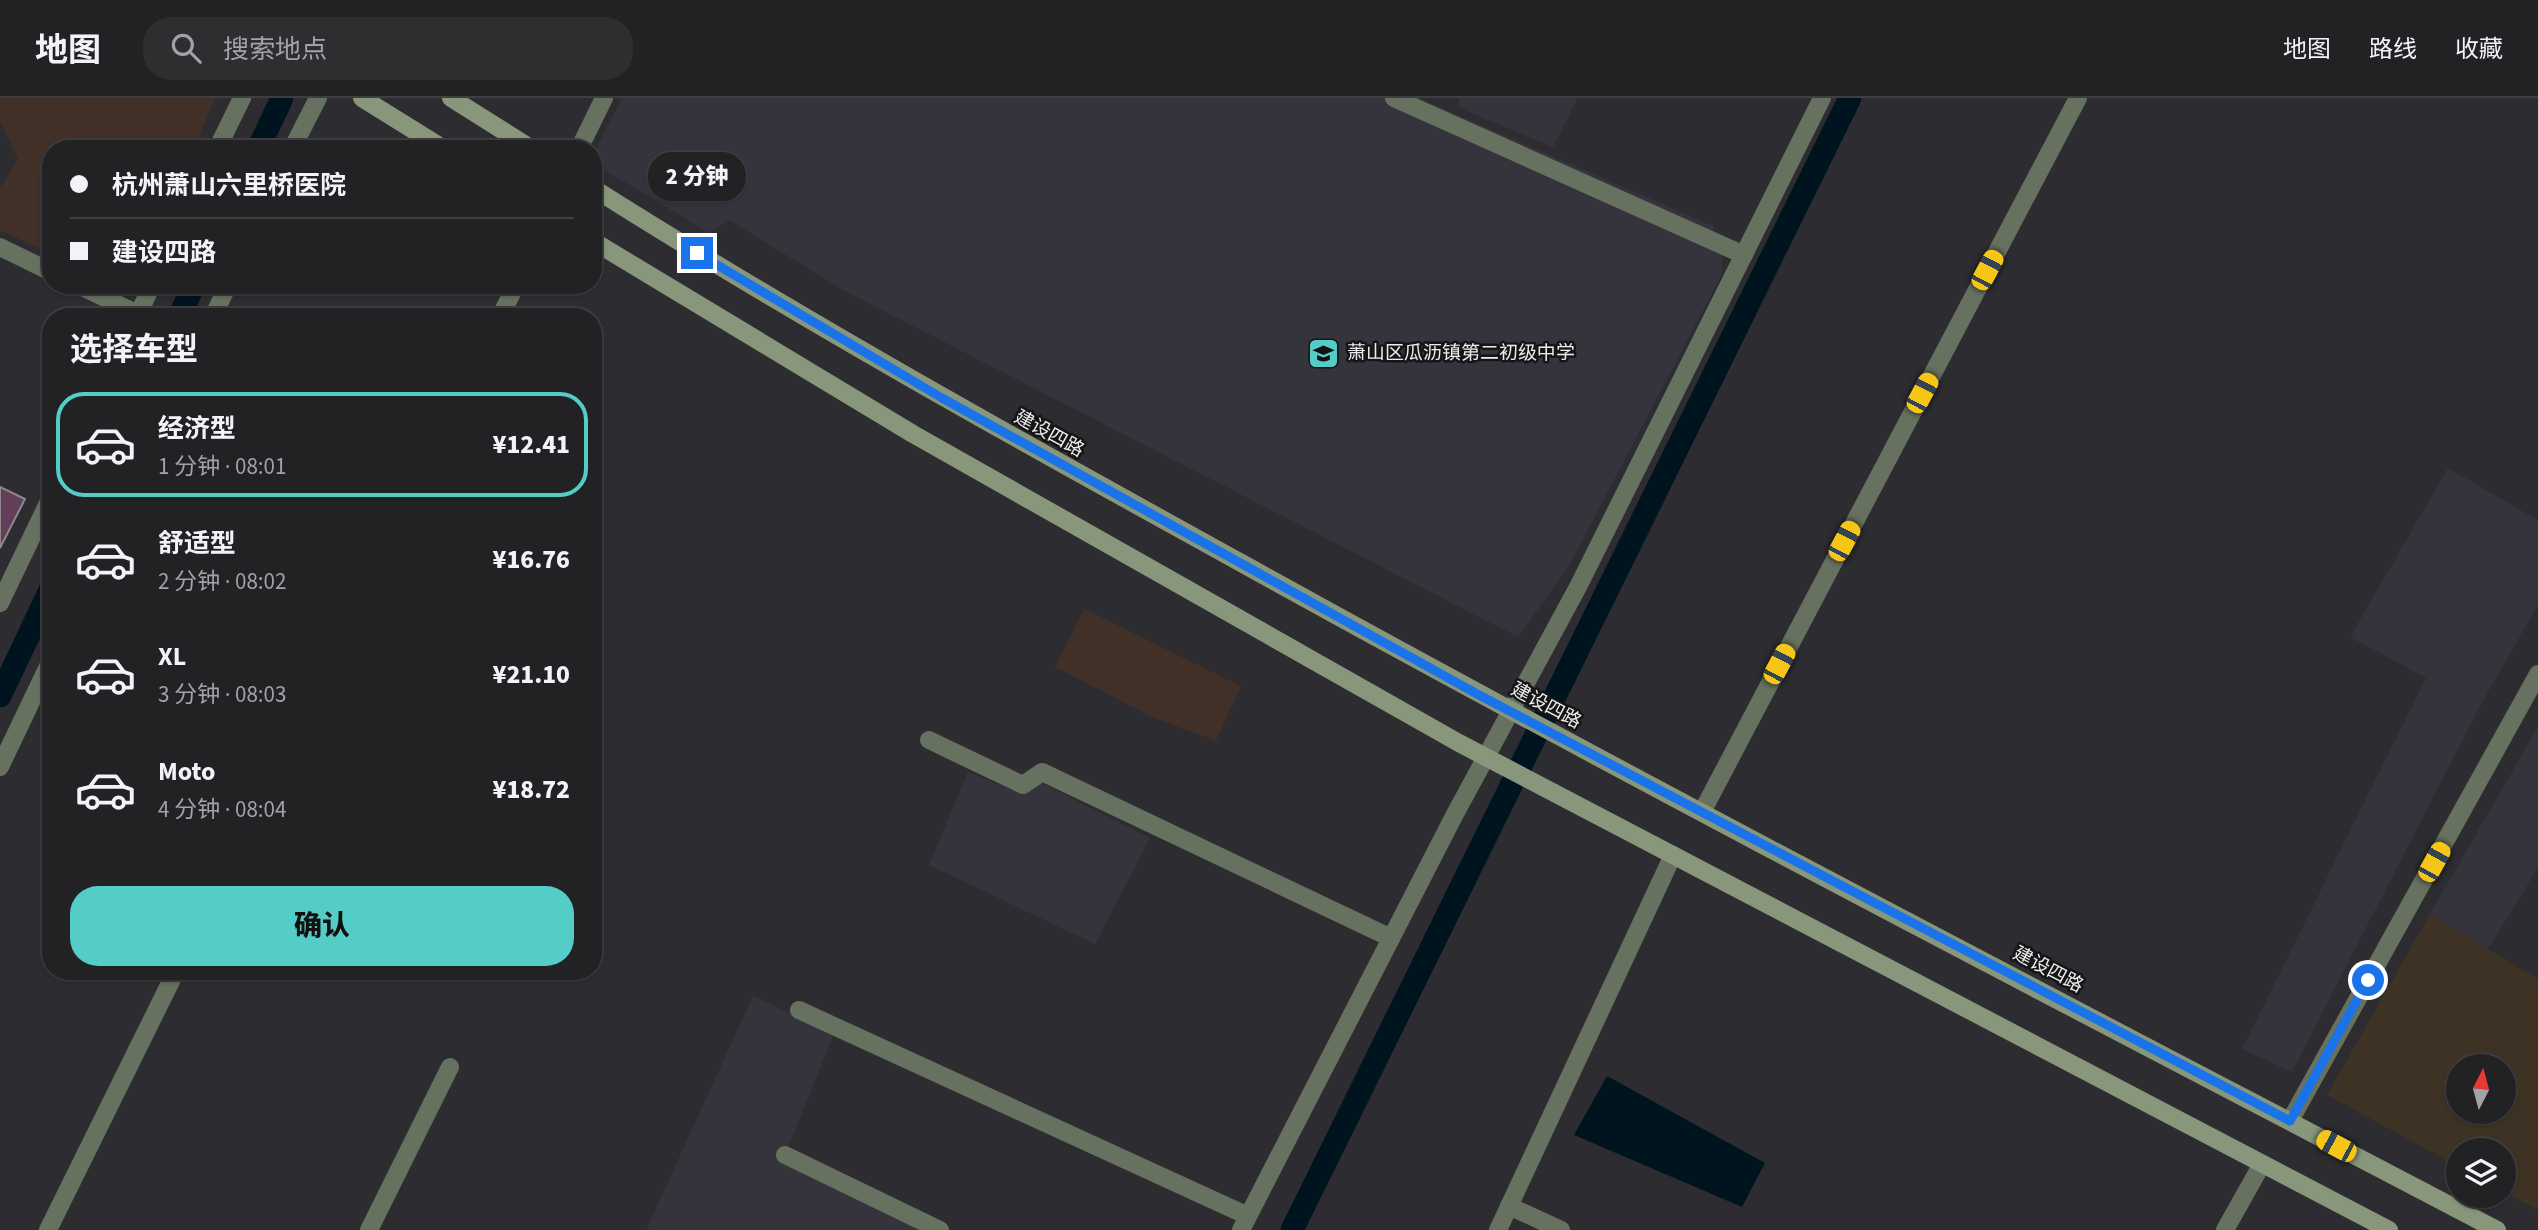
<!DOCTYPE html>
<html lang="zh">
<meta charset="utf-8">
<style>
body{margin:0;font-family:"Source Sans 3","Noto Sans SC",sans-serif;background:#2e2e31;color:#f1f3f6;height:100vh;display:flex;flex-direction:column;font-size:26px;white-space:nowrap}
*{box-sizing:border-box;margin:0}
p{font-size:23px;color:#a2a3a6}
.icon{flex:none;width:38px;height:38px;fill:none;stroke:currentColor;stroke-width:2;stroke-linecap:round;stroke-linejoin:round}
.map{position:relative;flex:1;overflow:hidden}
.details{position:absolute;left:42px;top:210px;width:560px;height:672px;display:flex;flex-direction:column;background:#222124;border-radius:28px;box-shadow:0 2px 5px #0004,0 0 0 2px #3f3e41}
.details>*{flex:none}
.guide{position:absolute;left:42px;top:42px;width:560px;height:154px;border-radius:28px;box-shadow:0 2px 5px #0004,0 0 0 2px #3f3e41;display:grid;align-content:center;height:154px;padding:0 28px;background:#222124}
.needle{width:46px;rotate:6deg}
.tools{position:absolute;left:2446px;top:956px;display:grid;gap:14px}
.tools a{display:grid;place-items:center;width:70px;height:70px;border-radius:50%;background:#222124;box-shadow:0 2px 5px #0004,0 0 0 2px #3f3e41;font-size:35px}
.end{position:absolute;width:32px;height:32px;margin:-16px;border:9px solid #1a73e8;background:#fff;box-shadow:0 0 0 4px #fff}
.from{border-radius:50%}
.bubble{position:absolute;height:49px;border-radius:24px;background:#222124;box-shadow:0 2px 5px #0004,0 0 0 2px #3f3e41;font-size:23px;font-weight:800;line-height:49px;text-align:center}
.car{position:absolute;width:21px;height:42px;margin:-21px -10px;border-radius:9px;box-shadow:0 0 5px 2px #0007;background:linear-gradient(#f5c518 24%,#345 0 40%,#f5c518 0 76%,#345 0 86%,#f5c518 0)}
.guide b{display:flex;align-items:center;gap:24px;height:66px;font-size:26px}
.guide b+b{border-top:2px solid #3f3e41}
.guide i{width:18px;height:18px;background:#f1f3f6}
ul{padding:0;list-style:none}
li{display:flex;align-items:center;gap:21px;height:105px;margin:0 14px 10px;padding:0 14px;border:4px solid transparent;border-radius:28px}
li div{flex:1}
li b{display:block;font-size:26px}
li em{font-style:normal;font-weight:800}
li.active{border-color:#54cdc8}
li>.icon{width:63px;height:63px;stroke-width:1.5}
h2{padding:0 28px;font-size:32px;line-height:84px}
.button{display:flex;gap:14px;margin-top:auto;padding:14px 28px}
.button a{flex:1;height:80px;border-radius:28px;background:#54cdc8;color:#111;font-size:28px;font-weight:800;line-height:80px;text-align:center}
header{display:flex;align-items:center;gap:42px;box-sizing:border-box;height:98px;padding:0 35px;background:#222124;border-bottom:2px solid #3f3e41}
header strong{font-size:33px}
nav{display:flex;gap:38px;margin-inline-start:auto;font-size:24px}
.search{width:490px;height:63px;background:#2e2e31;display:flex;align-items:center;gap:18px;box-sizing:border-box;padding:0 24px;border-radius:28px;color:#a2a3a6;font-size:26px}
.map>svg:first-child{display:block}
</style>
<header>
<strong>地图</strong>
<div class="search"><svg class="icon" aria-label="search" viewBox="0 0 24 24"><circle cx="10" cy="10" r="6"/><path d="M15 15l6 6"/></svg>搜索地点</div>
<nav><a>地图</a><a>路线</a><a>收藏</a></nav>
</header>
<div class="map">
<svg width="2538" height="1132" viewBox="0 0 2538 1132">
<rect width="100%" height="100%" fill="#2d2c30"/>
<g fill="#413027">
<path d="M0,0H215L194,51H51V156L0,132V90L18,62L0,22Z"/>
<path d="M1084,511L1241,588L1216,643L1150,618L1055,569Z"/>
</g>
<g fill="#35343d">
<path d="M622,0H1419L1713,128L1722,149V176L1569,468L1518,539L843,192L729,122L709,135L593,65V56Z"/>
<path d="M1460,0H1578L1553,49L1457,9Z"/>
<path d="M2448,370L2538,422V507L2480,608L2292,974L2242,951L2426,580L2350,539Z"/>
<path d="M2538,629V770L2488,851L2430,816Z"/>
<path d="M968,674L1020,695L1042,685L1150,740L1095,846L929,767Z"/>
<path d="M753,898L834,936L785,1057L938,1132H646Z"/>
</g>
<path fill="#3d3223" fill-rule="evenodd" d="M2430,816L2538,881V1112L2504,1094V1052H2459V1069L2327,997ZM2459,968H2504V1013H2459Z"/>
<path fill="#00141f" d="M1607,978L1765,1065L1742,1109L1574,1037Z"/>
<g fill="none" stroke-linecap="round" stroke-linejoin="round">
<g stroke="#00141f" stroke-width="23">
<path d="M258,51L282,0"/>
<path d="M179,219L194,187"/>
<path d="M0,598L51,490"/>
<path d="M1292,1132L1850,0"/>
</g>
</g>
<path fill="#633e59" stroke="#8d888b" stroke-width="2" d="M0,389L25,401L0,450Z"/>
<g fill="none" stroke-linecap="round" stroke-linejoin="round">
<g stroke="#67715f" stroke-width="18">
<path d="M1394,0L1744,157"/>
<path d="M217,51L242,0"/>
<path d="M292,51L318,0"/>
<path d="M579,51L604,0"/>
<path d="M0,149L51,174"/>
<path d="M78,187L138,216"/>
<path d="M137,219L152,187"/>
<path d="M213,219L228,187"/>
<path d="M500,219L516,187"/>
<path d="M0,505L51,399"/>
<path d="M929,642L1023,687L1042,674L1391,840"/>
<path d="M0,669L51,562"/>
<path d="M1702,714L2078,0"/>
<path d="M799,912L1248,1118"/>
<path d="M785,1057L940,1132"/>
<path d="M1509,1108L1561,1132"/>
<path d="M48,1132L176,873"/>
<path d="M369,1132L450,969"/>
<path d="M1241,1132L1454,718L1579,487L1822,0"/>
<path d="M1498,1132L1673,757"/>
</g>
<g stroke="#67715f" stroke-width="18">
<path d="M2290,1023L2538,576"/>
<path d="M2225,1132L2262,1066"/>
</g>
<g stroke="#88977b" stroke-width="18">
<path d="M362,0L444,51"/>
<path d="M451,0L532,51"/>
<path d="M593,90C808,226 1031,349 1254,472C1664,699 2081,914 2497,1132"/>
<path d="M593,143L913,336L1459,645L2389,1132"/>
</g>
</g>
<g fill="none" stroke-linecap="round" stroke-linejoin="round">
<path stroke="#1a73e8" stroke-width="9" d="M697,155L942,300L1479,597L2290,1023L2368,882"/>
</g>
<defs>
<symbol id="school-square" viewBox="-11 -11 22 22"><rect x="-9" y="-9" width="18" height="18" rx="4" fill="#54cdc8" stroke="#151516"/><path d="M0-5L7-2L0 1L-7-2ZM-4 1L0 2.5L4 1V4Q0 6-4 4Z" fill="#111"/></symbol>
</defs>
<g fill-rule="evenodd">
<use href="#school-square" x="1306" y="238" width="35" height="35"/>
</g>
<g text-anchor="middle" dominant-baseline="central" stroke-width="5" stroke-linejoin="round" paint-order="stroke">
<g font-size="19" fill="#ecebee" stroke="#151516" text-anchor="start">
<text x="1347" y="255">萧山区瓜沥镇第二初级中学</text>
</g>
<g font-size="19" fill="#ecebee" stroke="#151516">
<text transform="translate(1049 336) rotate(29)">建设四路</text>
<text transform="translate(1546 608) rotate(28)">建设四路</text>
<text transform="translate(2048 872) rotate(28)">建设四路</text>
</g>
</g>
</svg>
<div class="tools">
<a><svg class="needle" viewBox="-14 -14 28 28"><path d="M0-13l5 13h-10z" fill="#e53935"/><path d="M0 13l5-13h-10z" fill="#a2a3a6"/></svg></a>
<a><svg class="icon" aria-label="layers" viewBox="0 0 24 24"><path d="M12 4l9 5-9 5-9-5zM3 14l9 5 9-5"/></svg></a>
</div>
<i class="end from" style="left:2368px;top:882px"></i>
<i class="end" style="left:697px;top:155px"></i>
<div class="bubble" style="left:648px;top:54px;width:98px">2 分钟</div>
<i class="car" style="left:1987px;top:172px;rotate:28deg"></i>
<i class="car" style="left:1922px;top:295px;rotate:28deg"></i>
<i class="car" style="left:1844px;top:443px;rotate:28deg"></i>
<i class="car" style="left:1779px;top:566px;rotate:28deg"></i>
<i class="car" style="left:2434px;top:764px;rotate:29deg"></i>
<i class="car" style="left:2336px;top:1048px;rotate:298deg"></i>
<div class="guide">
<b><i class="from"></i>杭州萧山六里桥医院</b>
<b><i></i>建设四路</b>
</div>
<section class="details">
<h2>选择车型</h2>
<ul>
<li class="active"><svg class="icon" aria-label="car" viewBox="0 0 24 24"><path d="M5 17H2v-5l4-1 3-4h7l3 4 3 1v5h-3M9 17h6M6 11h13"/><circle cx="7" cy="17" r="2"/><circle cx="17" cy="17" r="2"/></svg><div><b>经济型</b><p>1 分钟 · 08:01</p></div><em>¥12.41</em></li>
<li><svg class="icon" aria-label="car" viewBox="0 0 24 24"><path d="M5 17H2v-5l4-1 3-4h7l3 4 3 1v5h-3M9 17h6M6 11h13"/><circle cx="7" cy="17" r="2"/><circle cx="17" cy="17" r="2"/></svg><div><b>舒适型</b><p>2 分钟 · 08:02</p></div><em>¥16.76</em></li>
<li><svg class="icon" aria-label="car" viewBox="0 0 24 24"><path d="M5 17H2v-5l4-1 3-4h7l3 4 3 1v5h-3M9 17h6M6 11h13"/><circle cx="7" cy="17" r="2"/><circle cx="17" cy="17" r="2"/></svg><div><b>XL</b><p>3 分钟 · 08:03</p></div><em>¥21.10</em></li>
<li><svg class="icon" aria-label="car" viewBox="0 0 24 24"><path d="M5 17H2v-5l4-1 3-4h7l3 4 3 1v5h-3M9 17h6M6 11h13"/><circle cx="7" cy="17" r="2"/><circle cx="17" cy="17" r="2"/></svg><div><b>Moto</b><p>4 分钟 · 08:04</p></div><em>¥18.72</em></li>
</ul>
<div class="button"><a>确认</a></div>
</section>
</div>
